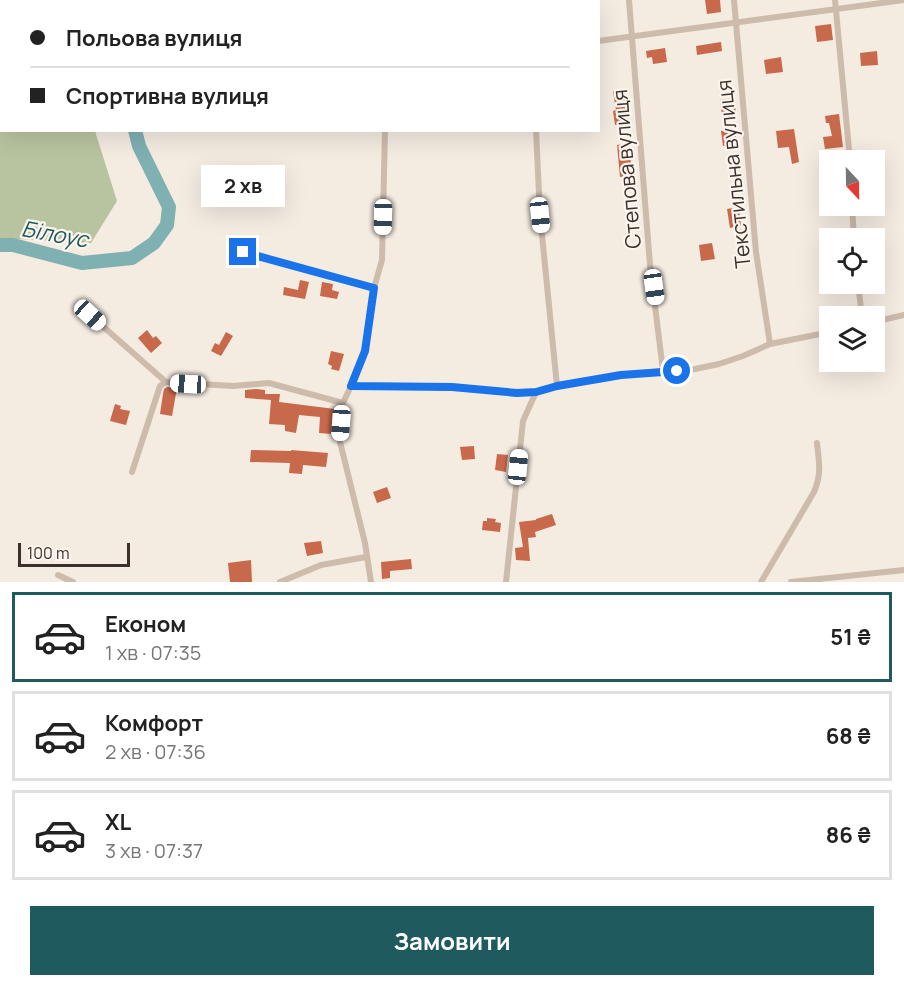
<!DOCTYPE html>
<html lang="uk">
<meta charset="utf-8">
<style>
body{margin:0;font-family:Manrope,sans-serif;background:#f2f2f2;color:#222;height:100vh;display:flex;flex-direction:column;font-size:22px;white-space:nowrap}
*{box-sizing:border-box;margin:0}
p{font-size:20px;color:#767676}
.icon{flex:none;width:33px;height:33px;fill:none;stroke:currentColor;stroke-width:2;stroke-linecap:round;stroke-linejoin:round}
.map{position:relative;height:582px;overflow:hidden}
.sheet{display:flex;flex-direction:column;background:#fff;flex:1}
.sheet>*{flex:none}
.banner{position:absolute;left:0px;top:0px;width:600px;height:132px;box-shadow:0 6px 24px #0002;display:grid;align-content:center;height:132px;padding:0 30px;background:#fff}
.needle{width:39px;rotate:158deg}
.buttons{position:absolute;left:819px;top:150px;display:grid;gap:12px}
.buttons a{display:grid;place-items:center;width:66px;height:66px;border-radius:0px;background:#fff;box-shadow:0 6px 24px #0002;font-size:30px}
.scale{position:absolute;left:18px;bottom:15px;width:112px;box-sizing:border-box;padding-left:6px;border:3px solid #3b302b;border-top:0;font-size:16px;line-height:21px;white-space:nowrap;color:#3b302b;-webkit-text-stroke:4px #fbf5ee;paint-order:stroke}
.end{position:absolute;width:27px;height:27px;margin:-14px;border:8px solid #1a73e8;background:#fff;box-shadow:0 0 0 3px #fff}
.from{border-radius:50%}
.bubble{position:absolute;height:42px;border-radius:0px;background:#fff;box-shadow:0 6px 24px #0002;font-size:20px;font-weight:700;line-height:42px;text-align:center}
.car{position:absolute;width:18px;height:36px;margin:-18px -9px;border-radius:8px;box-shadow:0 0 4px 2px #0007;background:linear-gradient(#fff 24%,#345 0 40%,#fff 0 76%,#345 0 86%,#fff 0)}
.banner b{display:flex;align-items:center;gap:21px;height:57px;font-size:22px}
.banner b+b{border-top:2px solid #e0e0e0}
.banner i{width:15px;height:15px;background:#222}
ul{padding:10px 0 0;list-style:none}
li{display:flex;align-items:center;gap:18px;height:90px;margin:0 12px 9px;padding:0 18px;border:3px solid #e0e0e0;border-radius:0px}
li div{flex:1}
li b{display:block;font-size:22px}
li em{font-style:normal;font-weight:700}
li.on{border-color:#1f5a5e}
li>.icon{width:54px;height:54px;stroke-width:1.5}
.action{display:flex;gap:12px;margin-top:auto;padding:12px 30px}
.action a{flex:1;height:69px;border-radius:0px;background:#1f5a5e;color:#fff;font-size:24px;font-weight:700;line-height:69px;text-align:center}
.map>svg:first-child{display:block}
</style>
<div class="map">
<svg width="904" height="582" viewBox="0 0 904 582">
<rect width="100%" height="100%" fill="#f4ebe1"/>
<path fill="#b8c4a0" d="M0,35H1L2,130L95,131L117,201L91,243L0,238Z"/>
<g fill="none" stroke-linecap="round" stroke-linejoin="round">
<g stroke="#7fb0b2" stroke-width="14">
<path d="M53,0L57,2"/>
<path d="M0,245H13L82,263L132,258L154,243L167,225L169,207L139,146L135,130"/>
</g>
</g>
<g fill="#c8694b">
<path d="M705,0H720L721,12L707,14Z"/>
<path d="M831,24L833,40L817,42L815,26Z"/>
<path d="M721,42L722,51L697,55L696,46Z"/>
<path d="M665,48L667,62L653,64L652,57L647,58L646,51Z"/>
<path d="M877,51L878,65L861,66L860,53Z"/>
<path d="M781,57L783,72L766,74L764,60Z"/>
<path d="M625,89L629,124L615,125L613,111L616,110L613,91Z"/>
<path d="M734,98L736,113L722,115L720,100Z"/>
<path d="M839,114L843,147L825,149L823,137L832,136L829,123H826L825,116Z"/>
<path d="M735,129L737,144L723,146L721,131Z"/>
<path d="M794,129L799,162L792,164L789,147L778,148L776,131Z"/>
<path d="M629,143L632,175L620,177L617,145Z"/>
<path d="M739,207L741,226L730,228L727,209Z"/>
<path d="M712,243L715,259L701,261L699,245Z"/>
<path d="M300,280L309,282L305,299L283,295L284,287L298,290Z"/>
<path d="M322,282L333,284L332,290L339,292L337,299L320,296Z"/>
<path d="M147,330L153,338L156,336L162,343L151,353L138,338Z"/>
<path d="M226,332L233,336L221,356L211,351L215,343L219,345Z"/>
<path d="M331,351L344,354L339,371L331,369L332,366L328,364Z"/>
<path d="M167,387L177,388L172,416L160,414L163,394L164,389Z"/>
<path d="M256,389L265,390V394H280L279,402L335,409L331,434L319,433L320,417L299,415L296,433L285,431V425L269,424L271,400L245,398V390Z"/>
<path d="M115,404L121,406L120,409L130,411L126,425L110,421Z"/>
<path d="M474,446L475,459L462,460L460,447Z"/>
<path d="M251,450L291,451V450L328,453L326,467L303,465L302,474L289,473L290,463L250,462Z"/>
<path d="M497,454L508,455L506,472L495,470Z"/>
<path d="M387,487L391,498L377,503L373,492Z"/>
<path d="M552,514L556,525L535,532L536,537L528,538L530,561L516,560L515,548L523,547L519,522L536,520V519Z"/>
<path d="M487,518L496,519L495,522L501,523L500,532L482,530L483,521H487Z"/>
<path d="M321,541L323,553L307,556L304,543Z"/>
<path d="M411,559L412,569L390,571V578L382,579L381,562Z"/>
<path d="M251,560L252,582H230L228,563Z"/>
</g>
<g fill="none" stroke-linecap="round" stroke-linejoin="round">
<g stroke="#cdbbac" stroke-width="6">
<path d="M375,0V2"/>
<path d="M528,0V2"/>
<path d="M629,0L650,265L663,371"/>
<path d="M734,0L756,252L770,344"/>
<path d="M835,0L850,160"/>
<path d="M598,41L904,0"/>
<path d="M536,130L540,215L557,386"/>
<path d="M852,206L854,238"/>
<path d="M243,252L374,288"/>
<path d="M858,284L862,316"/>
<path d="M90,315L166,382L160,386L132,472"/>
<path d="M874,322L904,315"/>
<path d="M166,382L233,386L269,383L343,403"/>
<path d="M351,386L452,387L517,393L536,392L557,386L621,375L663,371L690,370L719,364L743,356L770,344L830,332"/>
<path d="M58,575L73,582"/>
<path d="M280,582L321,565L366,557"/>
<path d="M371,582L365,543L340,442L343,403L351,386L365,351L374,288L382,260L385,130"/>
<path d="M506,582L523,421L536,392"/>
<path d="M761,582L814,492C822,473 819,463 817,443"/>
<path d="M791,582L904,570"/>
</g>
</g>
<g fill="none" stroke-linecap="round" stroke-linejoin="round">
<path stroke="#1a73e8" stroke-width="8" d="M243,252L374,288L365,351L351,386L452,387L517,393L536,392L557,386L621,375L677,371"/>
</g>
<g text-anchor="middle" dominant-baseline="central" stroke-width="4.5" stroke-linejoin="round" paint-order="stroke">
<g font-size="21" fill="#3b302b" stroke="#fbf5ee">
<text transform="translate(626 169) rotate(-95)">Степова вулиця</text>
<text transform="translate(733 174) rotate(-96)">Текстильна вулиця</text>
</g>
<g font-size="22" font-style="italic" fill="#1f5a5e" stroke="#fbf5ee">
<text transform="translate(55 234) rotate(10)">Білоус</text>
</g>
</g>
</svg>
<div class="buttons">
<a><svg class="needle" viewBox="-14 -14 28 28"><path d="M0-13l5 13h-10z" fill="#e53935"/><path d="M0 13l5-13h-10z" fill="#767676"/></svg></a>
<a><svg class="icon" aria-label="locate" viewBox="0 0 24 24"><circle cx="12" cy="12" r="6"/><path d="M12 2v4M12 18v4M2 12h4M18 12h4"/></svg></a>
<a><svg class="icon" aria-label="layers" viewBox="0 0 24 24"><path d="M12 4l9 5-9 5-9-5zM3 14l9 5 9-5"/></svg></a>
</div>
<div class="scale">100 m</div>
<i class="end from" style="left:677px;top:371px"></i>
<i class="end" style="left:243px;top:252px"></i>
<div class="bubble" style="left:201px;top:165px;width:84px">2 хв</div>
<i class="car" style="left:540px;top:215px;rotate:174deg"></i>
<i class="car" style="left:383px;top:217px;rotate:181deg"></i>
<i class="car" style="left:654px;top:287px;rotate:172deg"></i>
<i class="car" style="left:90px;top:315px;rotate:132deg"></i>
<i class="car" style="left:188px;top:384px;rotate:273deg"></i>
<i class="car" style="left:341px;top:423px;rotate:184deg"></i>
<i class="car" style="left:518px;top:467px;rotate:6deg"></i>
<div class="banner">
<b><i class="from"></i>Польова вулиця</b>
<b><i></i>Спортивна вулиця</b>
</div>
</div>
<section class="sheet">
<ul>
<li class="on"><svg class="icon" aria-label="car" viewBox="0 0 24 24"><path d="M5 17H2v-5l4-1 3-4h7l3 4 3 1v5h-3M9 17h6M6 11h13"/><circle cx="7" cy="17" r="2"/><circle cx="17" cy="17" r="2"/></svg><div><b>Економ</b><p>1 хв · 07:35</p></div><em>51 ₴</em></li>
<li><svg class="icon" aria-label="car" viewBox="0 0 24 24"><path d="M5 17H2v-5l4-1 3-4h7l3 4 3 1v5h-3M9 17h6M6 11h13"/><circle cx="7" cy="17" r="2"/><circle cx="17" cy="17" r="2"/></svg><div><b>Комфорт</b><p>2 хв · 07:36</p></div><em>68 ₴</em></li>
<li><svg class="icon" aria-label="car" viewBox="0 0 24 24"><path d="M5 17H2v-5l4-1 3-4h7l3 4 3 1v5h-3M9 17h6M6 11h13"/><circle cx="7" cy="17" r="2"/><circle cx="17" cy="17" r="2"/></svg><div><b>XL</b><p>3 хв · 07:37</p></div><em>86 ₴</em></li>
</ul>
<div class="action"><a>Замовити</a></div>
</section>
